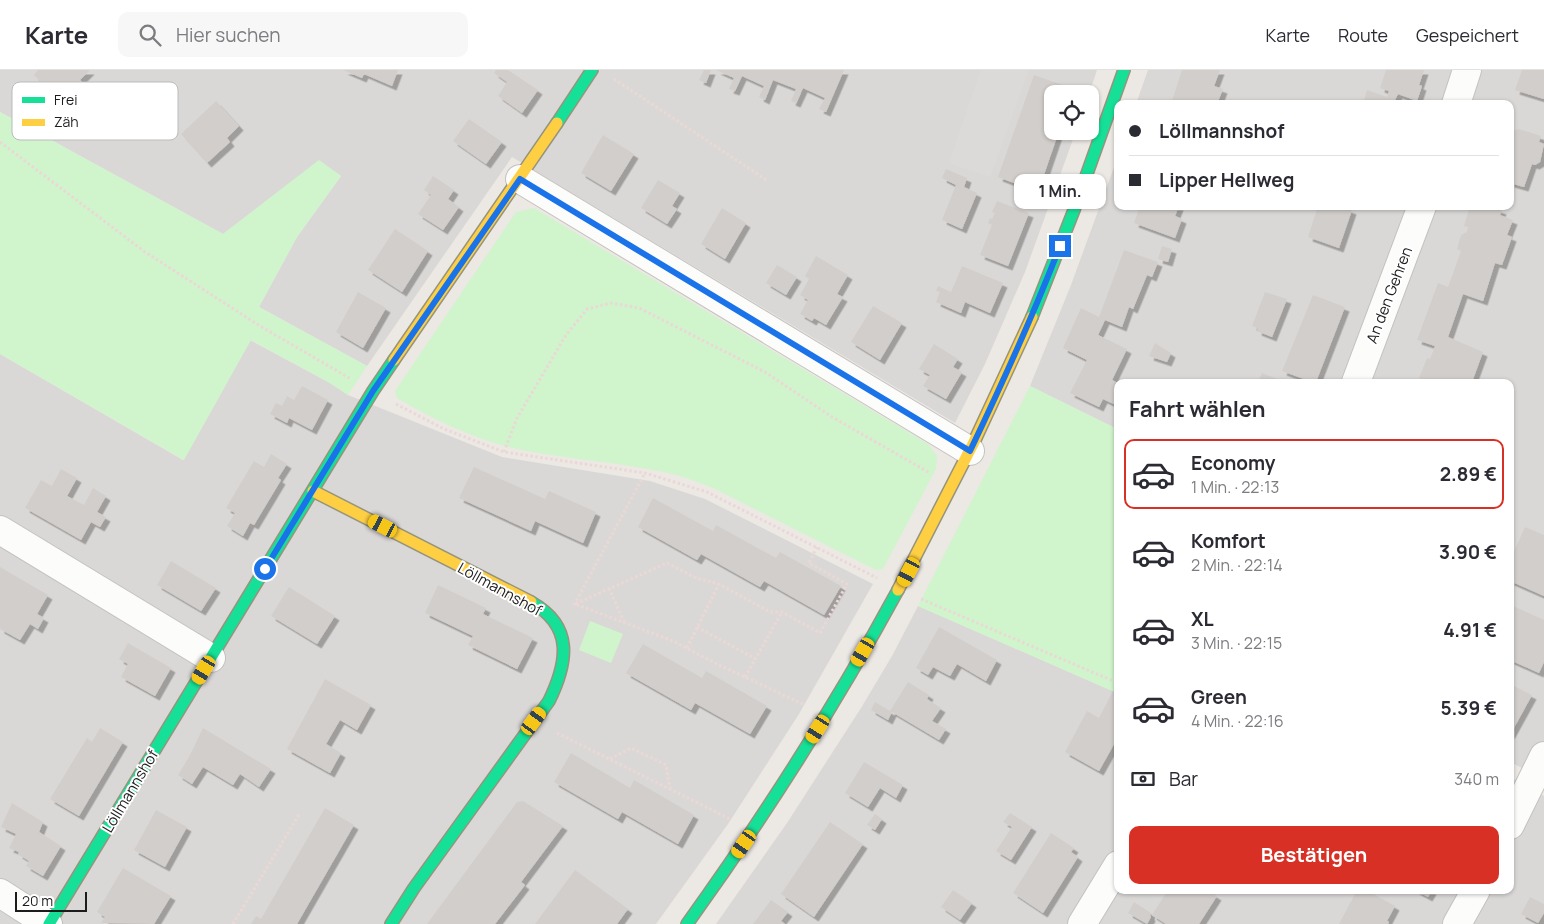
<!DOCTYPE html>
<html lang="de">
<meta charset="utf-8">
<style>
body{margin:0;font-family:Manrope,sans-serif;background:#f7f7f7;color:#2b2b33;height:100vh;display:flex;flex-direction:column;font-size:19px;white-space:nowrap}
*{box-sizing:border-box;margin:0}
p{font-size:16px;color:#7c7c81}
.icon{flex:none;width:28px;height:28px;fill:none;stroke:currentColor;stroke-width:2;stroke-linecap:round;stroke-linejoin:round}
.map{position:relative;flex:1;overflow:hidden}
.sheet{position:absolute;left:1114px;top:309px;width:400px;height:515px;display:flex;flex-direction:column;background:#fff;border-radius:10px;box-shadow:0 1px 4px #0004}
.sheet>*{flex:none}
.top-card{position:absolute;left:1114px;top:30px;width:400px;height:110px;border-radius:10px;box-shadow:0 1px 4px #0004;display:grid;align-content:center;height:110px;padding:0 15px;background:#fff}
.tools{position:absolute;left:1044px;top:15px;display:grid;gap:10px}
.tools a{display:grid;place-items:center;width:55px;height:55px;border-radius:10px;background:#fff;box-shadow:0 1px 4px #0004;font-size:25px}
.scale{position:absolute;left:15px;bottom:12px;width:72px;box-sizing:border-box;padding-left:5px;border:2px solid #1c1c1c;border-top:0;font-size:14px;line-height:18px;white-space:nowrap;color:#1c1c1c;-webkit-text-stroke:4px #fff;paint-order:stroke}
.end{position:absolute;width:22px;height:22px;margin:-11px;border:6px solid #1a73e8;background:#fff;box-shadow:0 0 0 2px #fff}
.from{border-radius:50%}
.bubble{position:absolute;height:35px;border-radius:10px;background:#fff;box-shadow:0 1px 4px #0004;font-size:16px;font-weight:700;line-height:35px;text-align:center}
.car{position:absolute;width:15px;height:30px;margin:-15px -8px;border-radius:6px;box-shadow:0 0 4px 1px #0007;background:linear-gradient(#f5c518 24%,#345 0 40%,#f5c518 0 76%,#345 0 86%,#f5c518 0)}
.top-card b{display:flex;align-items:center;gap:18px;height:48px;font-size:19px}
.top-card b+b{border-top:1px solid #e1e1e2}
.top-card i{width:12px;height:12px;background:#2b2b33}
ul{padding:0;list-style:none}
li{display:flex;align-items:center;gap:15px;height:70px;margin:0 10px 8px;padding:0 5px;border:2px solid transparent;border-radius:10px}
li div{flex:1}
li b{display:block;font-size:19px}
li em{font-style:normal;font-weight:700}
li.active{border-color:#d93025}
li>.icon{width:45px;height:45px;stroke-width:1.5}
h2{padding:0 15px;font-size:22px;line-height:60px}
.pay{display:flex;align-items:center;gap:12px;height:55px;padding:0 15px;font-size:19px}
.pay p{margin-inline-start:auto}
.button{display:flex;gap:10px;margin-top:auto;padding:10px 15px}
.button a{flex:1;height:58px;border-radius:10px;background:#d93025;color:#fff;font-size:20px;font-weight:700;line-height:58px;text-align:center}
header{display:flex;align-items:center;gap:30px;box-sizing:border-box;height:70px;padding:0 25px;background:#fff;border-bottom:1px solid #e1e1e2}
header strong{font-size:24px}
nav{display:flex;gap:28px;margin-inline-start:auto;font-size:18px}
.search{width:350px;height:45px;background:#f7f7f7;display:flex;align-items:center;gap:12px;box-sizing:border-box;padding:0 18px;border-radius:10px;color:#7c7c81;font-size:19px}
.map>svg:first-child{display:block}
</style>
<header>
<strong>Karte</strong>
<div class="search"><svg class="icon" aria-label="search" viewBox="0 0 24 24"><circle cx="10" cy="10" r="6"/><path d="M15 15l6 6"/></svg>Hier suchen</div>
<nav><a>Karte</a><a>Route</a><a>Gespeichert</a></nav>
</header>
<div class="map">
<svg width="1544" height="854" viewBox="0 0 1544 854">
<defs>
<filter id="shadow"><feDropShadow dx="4.5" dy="4.5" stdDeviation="0" flood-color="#0004"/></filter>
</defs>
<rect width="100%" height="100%" fill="#ece8e4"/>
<g fill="#dad8d6">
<path d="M0,0H1097L1089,24H1052V61H1076L1025,202L985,294L955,353L512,87L367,296L259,237L297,167L341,106L319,91L223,164L0,42Z"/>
<path d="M1148,0H1544V709L1510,692V312H1118L1117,359L1030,316L1071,215L1117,89L1118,136H1510V34H1136Z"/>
<path d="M250,270L330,313L348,325L502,387L650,411L705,429L873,514L799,644L728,754L656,854H0V284L183,390Z"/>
<path d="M918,536L1117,623L1118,820H1510V707L1544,726V854H716L787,753L861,638L892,586Z"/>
</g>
<g fill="#d0f4cc">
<path d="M0,42L223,164L319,90L341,106L297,167L259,237L367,296L348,325L330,313L251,270L184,390L0,284Z"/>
<path d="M534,138L928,374L937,386L936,399L883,499L876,500L713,418C695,411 677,404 658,401C615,392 570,389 527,381C480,372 438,352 397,328L395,321L516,142Z"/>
<path d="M1030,316L1117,359V623L918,536Z"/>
<path d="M590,551L623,564L611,593L579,580Z"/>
</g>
<path fill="#dcdad8" d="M981,0H1023L1028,2L990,107L949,93Z"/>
<g fill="#d2cecb" filter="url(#shadow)">
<path d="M38,0H90L80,10L83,13L63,34L34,5Z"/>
<path d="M343,0H398L392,16L364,4L362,8Z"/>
<path d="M496,0H508L538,20L522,43L498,26L507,12L494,3Z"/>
<path d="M704,0H711L706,13L699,10Z"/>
<path d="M716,0H844L826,42L819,39L825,28L803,18L796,33L791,31L796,19L773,10L765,30L759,27L764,16L742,6L735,21L729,19L734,8Z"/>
<path d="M1182,0H1220L1214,16L1223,19L1217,34H1171Z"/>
<path d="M1386,0H1424L1419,15L1422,16L1417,31L1398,24L1393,34H1363L1367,20L1387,27L1389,21L1380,18Z"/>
<path d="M1522,0H1544V29L1515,20Z"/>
<path d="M1034,5L1074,19L1073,24H1052V61H1059L1038,122L998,107Z"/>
<path d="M216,31L239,56L227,68L230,72L207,93L181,64Z"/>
<path d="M469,49L502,72L486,94L453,71Z"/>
<path d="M1519,59L1541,66L1539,72L1544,74L1540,92L1535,95L1532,94L1524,117L1510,113V63L1512,64L1513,61Z"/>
<path d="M603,65L634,84L611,121L581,103Z"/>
<path d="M946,99L967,108L964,117L977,123L962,159L942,150L956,115L942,108Z"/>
<path d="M433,106L454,120L448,129L459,137L443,160L418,144L431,125L424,120Z"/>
<path d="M658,110L680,123L672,136L677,139L667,154L641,138Z"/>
<path d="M997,131L1029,143L1008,196L980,185L992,155L988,153L990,148L992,149L995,143L992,142Z"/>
<path d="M1140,136H1179L1175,146L1182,149L1175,168L1134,153Z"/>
<path d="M1318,136H1341L1352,140L1339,178L1308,167Z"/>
<path d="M1470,136H1490L1502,140L1500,145L1513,150L1507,165L1512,167L1502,195L1495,193L1483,231L1463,224L1448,267L1483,282L1472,312H1431L1419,308L1427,288L1430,289L1435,276L1417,270L1438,213L1448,217L1461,181L1457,179L1461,165L1467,162L1468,157L1464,156Z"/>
<path d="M722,138L746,153L725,189L701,174Z"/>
<path d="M395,159L428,181L402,222L368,200Z"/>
<path d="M1162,176L1172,179L1168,192L1158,189Z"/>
<path d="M1124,180L1158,192L1152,207L1147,205L1133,239L1129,237L1122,257L1105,250L1098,265L1127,279L1112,310L1118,313L1116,335L1103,329L1099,337L1070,323L1087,290L1063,278L1081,238L1099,247Z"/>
<path d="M816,186L848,205L837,224L843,227L826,255L814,248L812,251L800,244L808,230L800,225L809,209L805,206Z"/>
<path d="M777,195L797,207L786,225L766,213Z"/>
<path d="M962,196L1003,213L990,243L965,232L961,243L936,232L940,222L936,221L938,216L951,222Z"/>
<path d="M358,222L386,238L363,278L336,262Z"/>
<path d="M1265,222L1287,229L1272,267L1257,261L1258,258L1252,256Z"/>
<path d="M1313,225L1345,237L1316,312H1312L1282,301Z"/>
<path d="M873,236L902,253L880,290L851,272Z"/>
<path d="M1155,273L1171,283L1167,292L1149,286Z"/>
<path d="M934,274L958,289L953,297L962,302L946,329L923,316L930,305L919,299Z"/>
<path d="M1262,303L1285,312H1258Z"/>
<path d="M302,316L328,330L312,360L289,348L287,353L270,344L276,333L282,336L287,326L294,330Z"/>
<path d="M271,384L287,394L278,408L281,410L254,455L250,453L243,466L227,456L235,443L226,438L254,391L264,397Z"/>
<path d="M474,397L545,429L549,421L596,442L583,473L535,451L531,461L459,428Z"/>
<path d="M61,399L77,408L67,426L84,435L93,418L106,426L97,442L106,447L100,457L91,452L81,470L25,438L41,410L52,416Z"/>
<path d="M653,428L713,461L716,455L776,488L780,482L841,516L824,545L764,511L760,517L701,484L697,490L638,457Z"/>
<path d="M1525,457L1544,465V526L1510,511V490Z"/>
<path d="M171,491L216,518L201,541L157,515Z"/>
<path d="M0,497L48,525L37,544L44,548L38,559L30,554L20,570L0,559Z"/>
<path d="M438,515L486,538L483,544L533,568L517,599L468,575L473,566L425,543Z"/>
<path d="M289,517L335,546L317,574L271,546Z"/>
<path d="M1513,536L1544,550V592L1539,603L1510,590V544Z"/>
<path d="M939,557L997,590L986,611L957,594L950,606L933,597L928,605L916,598Z"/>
<path d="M128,573L171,598L155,626L121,607L128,594L119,589Z"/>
<path d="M643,574L702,608L706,601L767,636L750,664L695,633L691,640L626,603Z"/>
<path d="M325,609L371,635L357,660L340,650L326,674L341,683L330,703L287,679Z"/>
<path d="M908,612L929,625L927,629L941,638L932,651L946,659L939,670L892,642L888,650L871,640L875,632L890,641Z"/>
<path d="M1510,614L1532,625L1510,665Z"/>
<path d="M1113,621L1118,623V667L1099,701L1065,682L1087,641L1099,648Z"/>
<path d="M100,658L123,672L79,746L50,729L87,668L92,672Z"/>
<path d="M203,658L271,699L259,717L240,704L233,715L203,697L192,714L178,705L189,687Z"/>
<path d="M571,683L630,718L634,710L694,745L678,774L622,742L618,749L554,712Z"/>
<path d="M864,692L903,715L896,728L880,718L868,737L845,723Z"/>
<path d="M523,731L563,756L521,812L525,815L495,854H427L517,732Z"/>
<path d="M12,733L43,752L39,762L61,776L43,806L26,796L29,791L18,784L19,782L9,778L16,764L1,757Z"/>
<path d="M325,738L354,755L297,854H251L256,846L261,849Z"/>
<path d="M156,740L187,757L165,797L134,780Z"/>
<path d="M1010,743L1032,757L1011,790L996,781L1012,757L1003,752Z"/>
<path d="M875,744L882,749L875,760L867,755Z"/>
<path d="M830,752L863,774L814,847L781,824Z"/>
<path d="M1051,763L1074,778L1071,782L1078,787L1043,843L1013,823Z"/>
<path d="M123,798L171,826L154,854L101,853L105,847L97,842Z"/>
<path d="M575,800L628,839L617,854H535Z"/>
<path d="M953,820L972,833L960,850L941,837Z"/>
<path d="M1168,820H1207L1217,826L1199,854H1166L1152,845Z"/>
<path d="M1357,820H1366L1395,836L1387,851L1389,852L1388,854H1339Z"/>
<path d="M1415,820H1432L1428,827Z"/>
<path d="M1530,827L1544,834V843L1538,853L1521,844Z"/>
<path d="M771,830L788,842L781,851L785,854H753Z"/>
<path d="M1134,832L1151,843L1150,845L1151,847L1147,854L1128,843Z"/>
</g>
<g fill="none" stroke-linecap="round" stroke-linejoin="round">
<defs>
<g id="street">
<path d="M1456,34L1467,0"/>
<path d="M520,109L970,381"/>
<path d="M1356,312L1422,136"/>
<path d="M0,460L211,588"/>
<path d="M1510,755L1544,686"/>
<path d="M0,823L48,854"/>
<path d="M1082,854L1118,795"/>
<path d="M1457,854L1476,820"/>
</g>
<g id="fast">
<path d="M557,53L592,0"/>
<path d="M1032,247L1074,140L1124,0"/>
<path d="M49,854L373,321L394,290"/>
<path d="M391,854L414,818L549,631C568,592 574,556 531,532"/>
<path d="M687,854C764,747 835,636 898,520"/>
</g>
<g id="slow">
<path d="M394,290L557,53"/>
<path d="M313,421L531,532"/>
<path d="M898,520L974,372L1032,247"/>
</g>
</defs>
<use href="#street" stroke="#c4c2c0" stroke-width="30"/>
<use href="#fast" stroke="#96947c" stroke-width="14"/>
<use href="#slow" stroke="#96947c" stroke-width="14"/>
<g stroke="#ebd8d6" stroke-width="3" stroke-dasharray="2.5 2.5" stroke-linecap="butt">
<path d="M614,9L768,111"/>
<path d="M0,72L145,182L260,256L351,309"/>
<path d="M396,334L444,359L504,382L645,403L707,422L877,508"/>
<path d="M504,382L517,348L566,265L587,239L611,233L639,238L765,302L832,347L930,403"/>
<path d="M609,518L624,552"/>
<path d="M921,529L1118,613"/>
<path d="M574,535L645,403"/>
<path d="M697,557L756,589"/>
<path d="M687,578L719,514"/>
<path d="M745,607L782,542"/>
<path d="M803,634L719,595L673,571L575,534L667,493L696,508L719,514L770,542H782L820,563L847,514L809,493L817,477"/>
<path d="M557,663L730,749"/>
<path d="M610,689L631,678L666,695L670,718"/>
<path d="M233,854L300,743"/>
</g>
<use href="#street" stroke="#fcfcfb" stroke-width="28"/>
<use href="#fast" stroke="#16e098" stroke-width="11"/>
<use href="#slow" stroke="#ffcf43" stroke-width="11"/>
</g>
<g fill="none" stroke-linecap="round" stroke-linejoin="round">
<path stroke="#1a73e8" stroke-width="6" d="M265,499L373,321L520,109L970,381C1002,314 1033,246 1060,176"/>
</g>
<g text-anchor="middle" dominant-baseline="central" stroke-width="4" stroke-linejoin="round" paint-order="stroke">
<g font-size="15" fill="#1c1c1c" stroke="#fff">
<text transform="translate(1389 225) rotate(-69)">An den Gehren</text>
<text transform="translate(500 519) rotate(29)">Löllmannshof</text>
<text transform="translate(130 721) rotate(-59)">Löllmannshof</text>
</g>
</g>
<rect x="12" y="12" width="166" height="58" rx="8" fill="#fff" stroke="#bbb" stroke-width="1"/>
<rect x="22" y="27" width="23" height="6" fill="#16e098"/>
<rect x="22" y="49" width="23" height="7" fill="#ffcf43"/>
<g font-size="14" fill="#1c1c1c">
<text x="54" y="35">Frei</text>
<text x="54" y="57">Zäh</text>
</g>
</svg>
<div class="tools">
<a><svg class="icon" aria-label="locate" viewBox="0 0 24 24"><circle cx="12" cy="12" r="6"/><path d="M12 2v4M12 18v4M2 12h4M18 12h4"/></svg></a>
</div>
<div class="scale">20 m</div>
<i class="end from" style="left:265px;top:499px"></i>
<i class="end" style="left:1060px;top:176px"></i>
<div class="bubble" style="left:1014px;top:104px;width:92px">1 Min.</div>
<i class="car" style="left:383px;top:456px;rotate:297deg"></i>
<i class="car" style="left:909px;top:502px;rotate:208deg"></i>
<i class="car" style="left:863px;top:582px;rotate:210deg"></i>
<i class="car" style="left:204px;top:600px;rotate:211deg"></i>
<i class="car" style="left:534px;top:651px;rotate:36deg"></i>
<i class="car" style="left:818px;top:659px;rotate:212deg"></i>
<i class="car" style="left:744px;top:774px;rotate:215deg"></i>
<div class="top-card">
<b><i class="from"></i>Löllmannshof</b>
<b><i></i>Lipper Hellweg</b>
</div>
<section class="sheet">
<h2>Fahrt wählen</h2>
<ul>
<li class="active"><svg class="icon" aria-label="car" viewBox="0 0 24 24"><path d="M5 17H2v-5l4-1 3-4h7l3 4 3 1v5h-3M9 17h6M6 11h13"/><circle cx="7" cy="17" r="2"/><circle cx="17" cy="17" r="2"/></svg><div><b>Economy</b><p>1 Min. · 22:13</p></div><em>2.89 €</em></li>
<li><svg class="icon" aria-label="car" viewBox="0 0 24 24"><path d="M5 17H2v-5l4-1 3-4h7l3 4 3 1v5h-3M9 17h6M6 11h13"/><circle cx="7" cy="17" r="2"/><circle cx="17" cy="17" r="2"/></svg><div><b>Komfort</b><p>2 Min. · 22:14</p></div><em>3.90 €</em></li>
<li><svg class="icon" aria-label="car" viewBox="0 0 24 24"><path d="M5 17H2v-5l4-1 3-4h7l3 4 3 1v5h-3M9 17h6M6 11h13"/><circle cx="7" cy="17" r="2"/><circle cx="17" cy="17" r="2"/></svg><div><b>XL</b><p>3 Min. · 22:15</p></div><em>4.91 €</em></li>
<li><svg class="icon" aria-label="car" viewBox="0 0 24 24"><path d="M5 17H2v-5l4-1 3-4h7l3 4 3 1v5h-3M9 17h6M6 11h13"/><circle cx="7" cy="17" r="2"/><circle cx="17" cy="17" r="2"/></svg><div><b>Green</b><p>4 Min. · 22:16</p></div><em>5.39 €</em></li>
</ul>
<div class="pay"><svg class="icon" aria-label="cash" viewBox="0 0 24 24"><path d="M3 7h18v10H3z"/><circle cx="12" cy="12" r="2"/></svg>Bar<p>340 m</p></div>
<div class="button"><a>Bestätigen</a></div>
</section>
</div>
